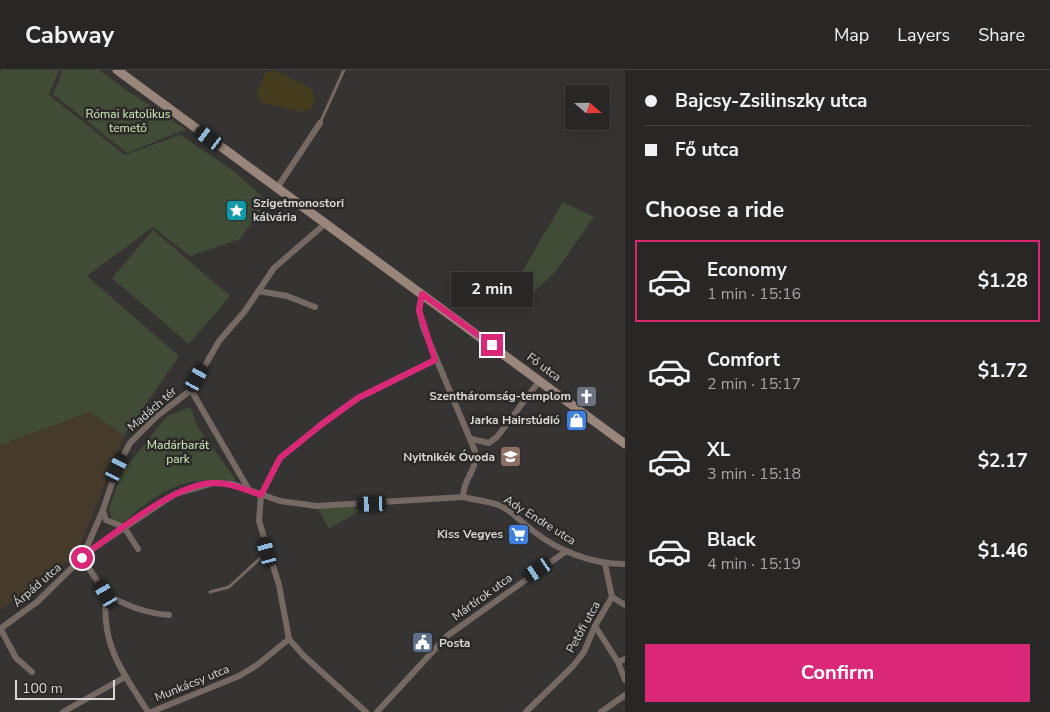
<!DOCTYPE html>
<meta charset="utf-8">
<style>
body{margin:0;font-family:"Nunito Sans",sans-serif;background:#343332;color:#f1f3f6;height:100vh;display:flex;flex-direction:column;font-size:19px;white-space:nowrap}
*{box-sizing:border-box;margin:0}
p{font-size:16px;color:#a5a5a7}
.icon{flex:none;width:28px;height:28px;fill:none;stroke:currentColor;stroke-width:2;stroke-linecap:round;stroke-linejoin:round}
.map{position:relative;flex:1;overflow:hidden}
.details{display:flex;flex-direction:column;background:#282726;width:425px}
.details>*{flex:none}
.hud{display:grid;align-content:center;height:110px;padding:0 20px;background:#282726}
.needle{width:32px;rotate:110deg}
.tools{position:absolute;left:565px;top:15px;display:grid;gap:10px}
.tools a{display:grid;place-items:center;width:45px;height:45px;border-radius:0px;background:#282726;box-shadow:0 2px 12px #0003,0 0 0 1px #444443;font-size:25px}
.scale{position:absolute;left:15px;bottom:12px;width:100px;box-sizing:border-box;padding-left:5px;border:2px solid #d8d8d6;border-top:0;font-size:14px;line-height:18px;white-space:nowrap;color:#d8d8d6;-webkit-text-stroke:4px #2b2a28;paint-order:stroke}
.end{position:absolute;width:22px;height:22px;margin:-11px;border:6px solid #db2777;background:#fff;box-shadow:0 0 0 2px #fff}
.from{border-radius:50%}
.bubble{position:absolute;height:35px;border-radius:0px;background:#282726;box-shadow:0 2px 12px #0003,0 0 0 1px #444443;font-size:16px;font-weight:700;line-height:35px;text-align:center}
.car{position:absolute;width:15px;height:30px;margin:-15px -8px;border-radius:6px;box-shadow:0 0 4px 1px #0007;background:linear-gradient(#222 24%,#8ab4d8 0 40%,#222 0 76%,#8ab4d8 0 86%,#222 0)}
.hud b{display:flex;align-items:center;gap:18px;height:48px;font-size:19px}
.hud b+b{border-top:1px solid #444443}
.hud i{width:12px;height:12px;background:#f1f3f6}
ul{padding:0;list-style:none}
li{display:flex;align-items:center;gap:15px;height:82px;margin:0 10px 8px;padding:0 10px;border:2px solid transparent;border-radius:0px}
li div{flex:1}
li b{display:block;font-size:19px}
li em{font-style:normal;font-weight:700}
li.on{border-color:#db2777}
li>.icon{width:45px;height:45px;stroke-width:1.5}
h2{padding:0 20px;font-size:22px;line-height:60px}
.button{display:flex;gap:10px;margin-top:auto;padding:10px 20px}
.button a{flex:1;height:58px;border-radius:0px;background:#db2777;color:#fff;font-size:20px;font-weight:700;line-height:58px;text-align:center}
header{display:flex;align-items:center;gap:30px;box-sizing:border-box;height:70px;padding:0 25px;background:#282726;border-bottom:1px solid #444443}
header strong{font-size:24px}
nav{display:flex;gap:28px;margin-inline-start:auto;font-size:18px}
main{display:flex;flex:1;min-height:0}
.map>svg:first-child{display:block}
</style>
<header>
<strong>Cabway</strong>
<nav><a>Map</a><a>Layers</a><a>Share</a></nav>
</header>
<main>
<div class="map">
<svg width="625" height="642" viewBox="0 0 625 642">
<rect width="100%" height="100%" fill="#353432"/>
<path fill="#463a2b" d="M90,342L124,366L76,486L0,540V375Z"/>
<g fill="#404c35">
<path d="M2,0H59L49,25L125,85L180,65L235,102L267,131L240,169L190,186L153,157L87,206L179,286L124,366L90,342L0,375V3Z"/>
<path d="M63,0H99L129,22L186,59L127,83L53,24Z"/>
<path d="M563,132L594,147L556,201L520,235L507,227Z"/>
<path d="M153,160L230,226L189,274L112,208Z"/>
<path d="M190,337L198,357L235,409L233,412C179,405 161,421 121,454L112,450L109,438L123,401L167,346Z"/>
<path d="M368,436L329,459L318,438Z"/>
</g>
<path fill="#443c1c" d="M274,0L312,19L315,29L310,39L302,42L260,32L257,23L265,3Z"/>
<g fill="none" stroke-linecap="round" stroke-linejoin="round">
<g stroke="#766862" stroke-width="3">
<path d="M320,53L344,0"/>
<path d="M210,522L229,517L267,482"/>
</g>
<g stroke="#766862" stroke-width="6">
<path d="M277,118L320,53"/>
<path d="M258,221L287,226L315,237"/>
<path d="M422,224L419,240L423,257L475,381C478,401 463,408 463,427"/>
<path d="M191,320L249,420"/>
<path d="M471,369L489,373L497,367L540,310"/>
<path d="M103,440L106,450L124,457L138,479"/>
<path d="M85,484L175,424L213,413L233,414L280,431L317,436L463,427C475,430 489,431 501,436C513,442 521,452 532,460C558,481 591,494 625,494"/>
<path d="M82,488L106,524C101,576 122,601 148,642"/>
<path d="M106,524C127,536 145,543 169,545"/>
<path d="M612,527L625,535"/>
<path d="M595,556L618,592L625,610"/>
<path d="M0,558L16,588L32,602"/>
<path d="M0,559L37,532L82,488L103,440L117,398L130,373L157,346L191,320L219,271L245,241L274,198L326,153"/>
<path d="M618,592L625,589"/>
<path d="M63,642L125,607"/>
<path d="M151,642L239,606L257,595L289,569"/>
<path d="M366,642L304,586L289,569L279,515L259,451L261,425L280,388L322,354L358,328L435,290"/>
<path d="M377,642L447,566L565,482"/>
<path d="M526,642L573,596L584,582L595,556L612,527L605,494"/>
<path d="M601,642L625,625"/>
</g>
<path stroke="#9a857a" stroke-width="9" d="M117,0L625,374"/>
</g>
<g fill="none" stroke-linecap="round" stroke-linejoin="round">
<path stroke="#db2777" stroke-width="6" d="M82,488L85,484C118,462 173,415 212,413C230,412 245,420 261,425L280,388L322,354L358,328L435,290L419,240L422,224L492,275"/>
</g>
<defs>
<symbol id="sight-square" viewBox="-11 -11 22 22"><rect x="-9" y="-9" width="18" height="18" rx="4" fill="#0f9aa8" stroke="#2b2a28"/><path d="M0-6L1.8-2.2L6-1.7L2.9 1.2L3.7 5.4L0 3.3L-3.7 5.4L-2.9 1.2L-6-1.7L-1.8-2.2Z" fill="#fff"/></symbol>
<symbol id="church-square" viewBox="-11 -11 22 22"><rect x="-9" y="-9" width="18" height="18" rx="4" fill="#6b7280" stroke="#2b2a28"/><path d="M-1.2-6h2.4v3.5h3.3v2.4h-3.3V6h-2.4V-.1h-3.3v-2.4h3.3Z" fill="#fff"/></symbol>
<symbol id="shop-square" viewBox="-11 -11 22 22"><rect x="-9" y="-9" width="18" height="18" rx="4" fill="#3f7fe0" stroke="#2b2a28"/><path d="M-5-2.5h2.3a2.7 3.5 0 0 1 5.4 0H5L5.5 6h-11ZM-1.5-2.5h3a1.5 2.3 0 0 0-3 0Z" fill="#fff"/></symbol>
<symbol id="school-square" viewBox="-11 -11 22 22"><rect x="-9" y="-9" width="18" height="18" rx="4" fill="#8d6e63" stroke="#2b2a28"/><path d="M0-5L7-2L0 1L-7-2ZM-4 1L0 2.5L4 1V4Q0 6-4 4Z" fill="#fff"/></symbol>
<symbol id="supermarket-square" viewBox="-11 -11 22 22"><rect x="-9" y="-9" width="18" height="18" rx="4" fill="#3f7fe0" stroke="#2b2a28"/><path d="M-6-5.5h2.5l.6 2H6L4.5 2H-2.5L-4.4-4H-6ZM-1.5 3.2a1.3 1.3 0 1 0 .1 0ZM3 3.2a1.3 1.3 0 1 0 .1 0Z" fill="#fff"/></symbol>
<symbol id="civic-square" viewBox="-11 -11 22 22"><rect x="-9" y="-9" width="18" height="18" rx="4" fill="#5c6f8a" stroke="#2b2a28"/><path d="M-.6-6.5H3V-4.5H.6V-3L4-1V1h2V6H-6V1h2V-1L-.6-3ZM-1.2 2.5V6h2.4V2.5Z" fill="#fff"/></symbol>
</defs>
<g fill-rule="evenodd">
<use href="#sight-square" x="224" y="128" width="25" height="25"/>
<use href="#church-square" x="574" y="314" width="25" height="25"/>
<use href="#shop-square" x="564" y="338" width="25" height="25"/>
<use href="#school-square" x="498" y="374" width="25" height="25"/>
<use href="#supermarket-square" x="506" y="452" width="25" height="25"/>
<use href="#civic-square" x="410" y="560" width="25" height="25"/>
</g>
<g text-anchor="middle" dominant-baseline="central" stroke-width="5" stroke-linejoin="round" paint-order="stroke">
<g font-size="12" fill="#d3eeba" stroke="#2b2a28">
<text x="128" y="44">Római katolikus<tspan x="128" dy="14">temető</tspan></text>
<text x="178" y="375">Madárbarát<tspan x="178" dy="14">park</tspan></text>
</g>
<g font-size="12" font-weight="bold" fill="#d8d8d6" stroke="#2b2a28" text-anchor="end">
<text x="253" y="133" text-anchor="start">Szigetmonostori<tspan x="253" dy="14">kálvária</tspan></text>
<text x="571" y="326">Szentháromság-templom</text>
<text x="560" y="350">Jarka Hairstúdió</text>
<text x="495" y="387">Nyitnikék Óvoda</text>
<text x="503" y="464">Kiss Vegyes</text>
<text x="439" y="573" text-anchor="start">Posta</text>
</g>
<g font-size="12" fill="#d8d8d6" stroke="#2b2a28">
<text transform="translate(544 297) rotate(36)">Fő utca</text>
<text transform="translate(152 339) rotate(-41)">Madách tér</text>
<text transform="translate(540 450) rotate(32)">Ady Endre utca</text>
<text transform="translate(37 515) rotate(-41)">Árpád utca</text>
<text transform="translate(482 527) rotate(-36)">Mártírok utca</text>
<text transform="translate(583 557) rotate(-61)">Petőfi utca</text>
<text transform="translate(192 613) rotate(-22)">Munkácsy utca</text>
</g>
</g>
</svg>
<div class="tools">
<a><svg class="needle" viewBox="-14 -14 28 28"><path d="M0-13l5 13h-10z" fill="#e53935"/><path d="M0 13l5-13h-10z" fill="#a5a5a7"/></svg></a>
</div>
<div class="scale">100 m</div>
<i class="end from" style="left:82px;top:488px"></i>
<i class="end" style="left:492px;top:275px"></i>
<div class="bubble" style="left:451px;top:202px;width:82px">2 min</div>
<i class="car" style="left:209px;top:68px;rotate:306deg"></i>
<i class="car" style="left:197px;top:308px;rotate:29deg"></i>
<i class="car" style="left:117px;top:398px;rotate:27deg"></i>
<i class="car" style="left:372px;top:434px;rotate:268deg"></i>
<i class="car" style="left:267px;top:482px;rotate:345deg"></i>
<i class="car" style="left:538px;top:500px;rotate:236deg"></i>
<i class="car" style="left:106px;top:524px;rotate:330deg"></i>
</div>
<section class="details">
<div class="hud">
<b><i class="from"></i>Bajcsy-Zsilinszky utca</b>
<b><i></i>Fő utca</b>
</div>
<h2>Choose a ride</h2>
<ul>
<li class="on"><svg class="icon" aria-label="car" viewBox="0 0 24 24"><path d="M5 17H2v-5l4-1 3-4h7l3 4 3 1v5h-3M9 17h6M6 11h13"/><circle cx="7" cy="17" r="2"/><circle cx="17" cy="17" r="2"/></svg><div><b>Economy</b><p>1 min · 15:16</p></div><em>$1.28</em></li>
<li><svg class="icon" aria-label="car" viewBox="0 0 24 24"><path d="M5 17H2v-5l4-1 3-4h7l3 4 3 1v5h-3M9 17h6M6 11h13"/><circle cx="7" cy="17" r="2"/><circle cx="17" cy="17" r="2"/></svg><div><b>Comfort</b><p>2 min · 15:17</p></div><em>$1.72</em></li>
<li><svg class="icon" aria-label="car" viewBox="0 0 24 24"><path d="M5 17H2v-5l4-1 3-4h7l3 4 3 1v5h-3M9 17h6M6 11h13"/><circle cx="7" cy="17" r="2"/><circle cx="17" cy="17" r="2"/></svg><div><b>XL</b><p>3 min · 15:18</p></div><em>$2.17</em></li>
<li><svg class="icon" aria-label="car" viewBox="0 0 24 24"><path d="M5 17H2v-5l4-1 3-4h7l3 4 3 1v5h-3M9 17h6M6 11h13"/><circle cx="7" cy="17" r="2"/><circle cx="17" cy="17" r="2"/></svg><div><b>Black</b><p>4 min · 15:19</p></div><em>$1.46</em></li>
</ul>
<div class="button"><a>Confirm</a></div>
</section>
</main>
